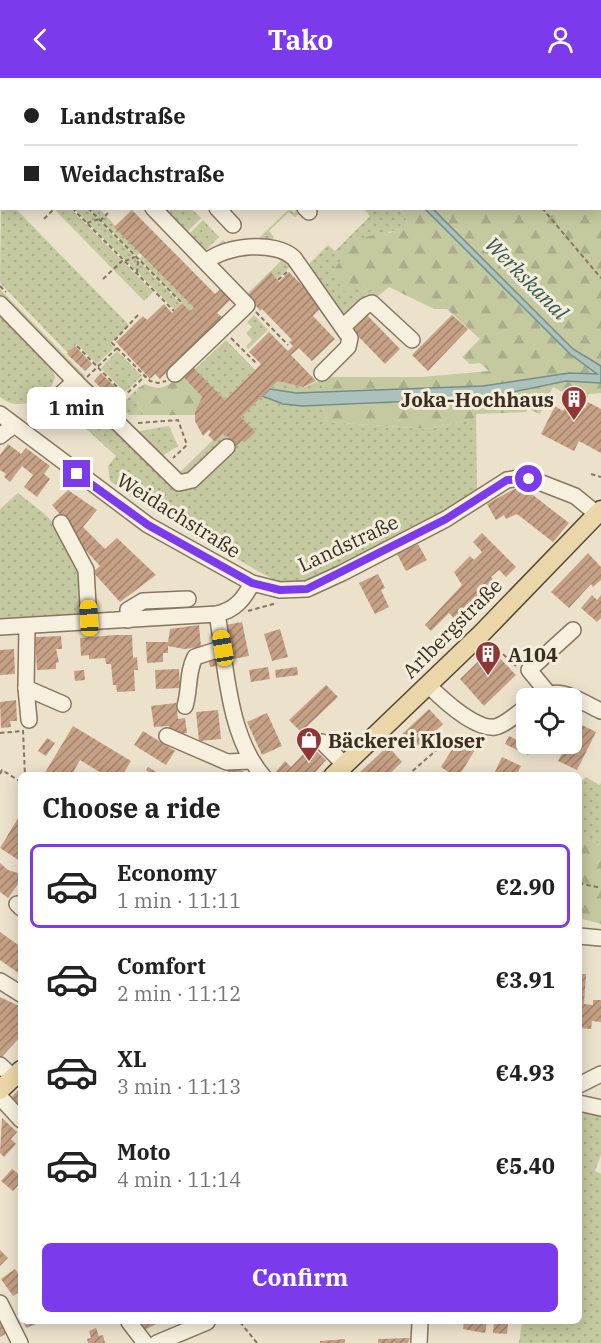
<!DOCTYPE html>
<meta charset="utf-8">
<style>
body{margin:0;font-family:"IBM Plex Serif",serif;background:#f2f2f2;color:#222;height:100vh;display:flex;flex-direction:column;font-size:22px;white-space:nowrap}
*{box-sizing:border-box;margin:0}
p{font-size:20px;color:#767676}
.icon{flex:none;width:33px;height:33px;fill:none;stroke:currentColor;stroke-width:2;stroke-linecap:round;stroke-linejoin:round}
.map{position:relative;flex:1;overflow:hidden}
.details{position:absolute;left:18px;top:694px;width:564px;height:552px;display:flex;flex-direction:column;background:#fff;border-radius:9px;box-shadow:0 3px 15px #0003}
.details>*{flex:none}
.hud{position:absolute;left:0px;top:0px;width:602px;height:132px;box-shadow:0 3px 15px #0003;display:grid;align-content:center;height:132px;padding:0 24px;background:#fff}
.tools{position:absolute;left:516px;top:610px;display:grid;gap:12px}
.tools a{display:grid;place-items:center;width:66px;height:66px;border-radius:9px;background:#fff;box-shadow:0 3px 15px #0003;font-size:30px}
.end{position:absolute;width:27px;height:27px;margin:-14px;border:8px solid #7c3aed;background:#fff;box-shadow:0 0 0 3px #fff}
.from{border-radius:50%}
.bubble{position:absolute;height:42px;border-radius:9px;background:#fff;box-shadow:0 3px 15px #0003;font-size:20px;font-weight:800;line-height:42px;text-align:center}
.car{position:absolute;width:18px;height:36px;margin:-18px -9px;border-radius:8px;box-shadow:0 0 4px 2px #0007;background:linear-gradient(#f5c518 24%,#345 0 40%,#f5c518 0 76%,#345 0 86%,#f5c518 0)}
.hud b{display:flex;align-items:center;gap:21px;height:57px;font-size:22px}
.hud b+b{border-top:2px solid #e0e0e0}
.hud i{width:15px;height:15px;background:#222}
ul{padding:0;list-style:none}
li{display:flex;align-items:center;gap:18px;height:84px;margin:0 12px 9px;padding:0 12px;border:3px solid transparent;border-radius:9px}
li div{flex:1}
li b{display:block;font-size:22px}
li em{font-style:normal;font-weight:800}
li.selected{border-color:#7c3aed}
li>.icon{width:54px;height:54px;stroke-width:1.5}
h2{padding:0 24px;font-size:27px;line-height:72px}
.cta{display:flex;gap:12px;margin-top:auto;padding:12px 24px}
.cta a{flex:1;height:69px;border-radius:9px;background:#7c3aed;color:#fff;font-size:24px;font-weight:800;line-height:69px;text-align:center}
header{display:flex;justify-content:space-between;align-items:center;height:78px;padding:0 24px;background:#7c3aed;color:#fff;font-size:27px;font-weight:800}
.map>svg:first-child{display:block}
</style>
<header><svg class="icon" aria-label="back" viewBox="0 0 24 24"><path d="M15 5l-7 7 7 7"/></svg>Tako<svg class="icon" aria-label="person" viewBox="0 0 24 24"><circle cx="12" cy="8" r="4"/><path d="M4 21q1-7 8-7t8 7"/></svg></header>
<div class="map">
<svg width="601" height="1265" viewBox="0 0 601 1265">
<defs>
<pattern id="grass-dots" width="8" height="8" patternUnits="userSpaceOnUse" patternTransform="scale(1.5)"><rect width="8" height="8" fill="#c4c9a0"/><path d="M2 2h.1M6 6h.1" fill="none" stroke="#a9ad8a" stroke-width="1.8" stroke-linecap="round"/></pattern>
<pattern id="forest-firs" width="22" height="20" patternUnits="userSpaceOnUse" patternTransform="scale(1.5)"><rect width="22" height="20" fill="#c4c9a0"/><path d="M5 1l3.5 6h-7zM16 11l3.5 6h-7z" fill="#a9ad8a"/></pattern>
<pattern id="building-hatch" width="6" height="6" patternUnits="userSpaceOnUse" patternTransform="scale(1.5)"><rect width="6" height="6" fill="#c6a085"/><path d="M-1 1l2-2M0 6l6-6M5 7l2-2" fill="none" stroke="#a2836c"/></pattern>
</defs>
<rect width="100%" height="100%" fill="#ece2cc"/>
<g fill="url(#grass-dots)">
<path d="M1,125L2,130L16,131L129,247L110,266L114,270L97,286L77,266L68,275L0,205Z"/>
<path d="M54,131H71L153,214L144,223Z"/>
<path d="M74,131H88L181,226L175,232Z"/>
<path d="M89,131H100L140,175L136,178Z"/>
<path d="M160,131H192L201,140L185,156Z"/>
<path d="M289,131L294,134L298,131L301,134L295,139L289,134L269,153L274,159L271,163L214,170L223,162L227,166L259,160Z"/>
<path d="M366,131H401L408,146L401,152L389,154L362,207L368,213L382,215L373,222L367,217L349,237L344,238L308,187L328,167L335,173L370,138L365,132Z"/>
<path d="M203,142L219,159L207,171L198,168L187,158Z"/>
<path d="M142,178L194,230L190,233L139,181Z"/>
<path d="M285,179L293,186L277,201L271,195L248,217L257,226L255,228L245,218Z"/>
<path d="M0,211L85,298L82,301L0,217Z"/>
<path d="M0,235L51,288L55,299L50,312C35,324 17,333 0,319Z"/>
<path d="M254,237L268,252L248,271L246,268L252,262L246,255L252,249L247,244Z"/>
<path d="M226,262L255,292L225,322L195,291Z"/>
<path d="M117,273L142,298L125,314L101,290Z"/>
<path d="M327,299L321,314L296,315L270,311L278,303L305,309Z"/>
<path d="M138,310L136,313L141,337H129L120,328Z"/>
<path d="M262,318L303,328H322L327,344L429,351L476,340L477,414C443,435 324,510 289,505C271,503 254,490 239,482C194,458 151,432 110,403L108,388L116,378L73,339L79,334L70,325L83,320L180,411L193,409L179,395L213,362L215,364L224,355L244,365L256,354L241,339Z"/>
<path d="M169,348L178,368L159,380L134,354Z"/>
<path d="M18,415C30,425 47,436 57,449C75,474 86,506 86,537L0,540V431Z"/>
<path d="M586,699L599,707L601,705V766L588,762L579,767V705Z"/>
<path d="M579,1027L601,1032V1077L595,1093L601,1096V1265H519L522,1244H579Z"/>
</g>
<g fill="url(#forest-firs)">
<path d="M301,0H481L483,1L303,2Z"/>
<path d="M600,99L601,100V288L573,271L433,131L600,130Z"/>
<path d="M401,131H425L570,276L599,296L569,295L483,308L321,314L323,303L327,299H422L489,293L480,285L470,286L462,279L480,261L447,231H434L389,209L382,215L368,213L362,207L345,214L332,195C341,182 348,166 363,160C379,154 396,158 408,146Z"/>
<path d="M181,297L202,319L195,337H141L138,322L135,319L138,310L145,306C161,314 168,308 181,297Z"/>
<path d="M566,303L601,305V315L589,316L585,325L553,309L540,336L528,331L526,334L476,336V340L429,351L327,344L322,328L484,320Z"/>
<path d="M588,762L601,766V846L579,840V767Z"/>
</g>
<g fill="#acc1bb" stroke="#738f88" stroke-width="1.5">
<path d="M481,0H601V100L600,2Z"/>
<path d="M425,131H433L573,271L601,288V305L566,303L484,320L303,328L283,326L262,318L270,311L296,315L483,308L569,295L597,296L570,276Z"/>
</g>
<g fill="url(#building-hatch)">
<path d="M132,132L215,216L224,208L234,218L217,235L223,240L175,284L185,294L191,287L225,322L261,286L249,274L269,254L288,273L293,268L289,264L292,262L262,231L260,233L248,217L271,194L279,204L289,194L322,228L313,238L335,261L312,283L299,270L291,277L316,303L303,309L278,303L241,339L256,354L244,365L242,363L236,368L224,355L215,364L208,357L211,353L209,352L203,358L195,343V334L202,319L173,288L160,301L155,296L150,301L116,264L143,238L147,242L164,226L172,235L182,225L190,233L194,230L114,149Z"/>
<path d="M365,235L400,271L385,286L350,250Z"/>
<path d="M452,237L468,251L428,293L412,277Z"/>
<path d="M75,268L92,286L85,293L67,276Z"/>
<path d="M101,295L119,313L111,320L94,303Z"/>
<path d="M569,322L585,330L588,324L601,331V375L579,363L574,373L541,356L555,328L563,333Z"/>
<path d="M63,326L74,338L63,348L58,343L52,345L50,340Z"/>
<path d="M8,366L21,376L26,370L50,388L44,396L50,401L37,419L24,409L33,397L22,388L10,404L4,399L6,396L0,392V377Z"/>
<path d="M516,410L529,414L569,445L553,464L517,436L506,441L504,437L496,442L487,426Z"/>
<path d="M68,412L97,432L83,449L105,471L117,460L156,497L120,524L93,494L100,488L68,453L71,450L52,427Z"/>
<path d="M482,455L516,489L506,499L499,492L491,499L495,503L456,542L449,535L431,553L425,547L462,507L454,494L470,478L474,482L482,474L473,464Z"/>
<path d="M418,466L427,482L406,493L397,476Z"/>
<path d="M588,475L601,489V502L593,509L591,506L569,530L551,514Z"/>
<path d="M378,496L385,510L381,512L389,529L375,536L359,505Z"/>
<path d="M592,517L597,522L601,517V540L597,544L581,530Z"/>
<path d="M242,544L249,578L233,581L226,547Z"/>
<path d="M199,547L201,569L184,571L168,568V575H163V584L147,585L146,564H168L170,551Z"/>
<path d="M280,551L288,579L272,583L264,556Z"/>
<path d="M115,557H132L133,580L137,579L138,592H134L135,613L117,614L116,607H113L111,586H106L105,580L89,581V577L81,578L80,560Z"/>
<path d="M61,558L62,571H56L59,584L56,585V591L37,592L35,559Z"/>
<path d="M14,571L15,596L0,597V572Z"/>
<path d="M491,571L516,597L484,628L460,601Z"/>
<path d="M214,578L216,588L210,589L208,579Z"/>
<path d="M268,589L270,601L251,604L249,592Z"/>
<path d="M297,589L298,597L276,600L275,592Z"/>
<path d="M179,591L180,610L156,611L155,592Z"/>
<path d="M84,592L85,602L75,603L74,593Z"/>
<path d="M326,607L338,619L301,654L289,642Z"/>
<path d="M16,622L17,643H10L11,649L1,650L0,624Z"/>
<path d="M176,625L178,641L185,640L187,655L170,657L169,648L154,649L151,628Z"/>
<path d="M429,631L443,646L415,672L401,657Z"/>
<path d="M218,632L221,661L199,663L196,634Z"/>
<path d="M267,635L282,668L262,677L247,644Z"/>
<path d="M572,642L596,654L577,692L558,683L567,666H572Z"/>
<path d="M73,648L131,683L122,698H106L80,682L71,698H43Z"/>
<path d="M143,653L175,673L166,687L134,667Z"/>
<path d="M461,657L478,667L459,698H454L441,689Z"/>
<path d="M509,658L532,669L528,677L505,666Z"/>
<path d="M47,660L55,665L46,678L38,673Z"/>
<path d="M311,668L326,682L312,698H272L285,683L291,689Z"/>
<path d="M388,668L402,684L387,698H361L359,695Z"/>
<path d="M502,679L521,688L516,698H493Z"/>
<path d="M230,688L247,695L246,698H226Z"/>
<path d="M148,689L163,698H153L146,692Z"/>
<path d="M21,735V781L20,783L0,770Z"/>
<path d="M0,785L8,792L21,796V808L18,806L8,820L0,814Z"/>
<path d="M0,854L21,869V897L0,882Z"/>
<path d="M579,896H586L584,926L593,927V922H601V944L592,943L591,951L579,950Z"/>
<path d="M0,919L21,929V958L0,981Z"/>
<path d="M21,1009V1031L10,1021Z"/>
<path d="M2,1040L17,1054L11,1061L16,1066L4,1079L0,1075Z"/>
<path d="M12,1091L21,1098V1104L13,1113L1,1103Z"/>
<path d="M0,1172L8,1180L0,1188Z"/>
<path d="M15,1191L21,1200V1213L13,1218L1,1201Z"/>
<path d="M0,1244L7,1255L0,1259Z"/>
<path d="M23,1244H42L26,1250Z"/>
<path d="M140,1244H161L144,1252Z"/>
<path d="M464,1244H487L485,1255L463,1251Z"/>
<path d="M494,1244L508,1245L507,1256L493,1255Z"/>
<path d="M96,1250L99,1258L103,1257L105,1265H88L87,1261L91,1260L89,1253Z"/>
<path d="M410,1260L408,1265H378V1261Z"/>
<path d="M345,1261V1265H320V1263Z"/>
</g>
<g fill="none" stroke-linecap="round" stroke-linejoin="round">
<defs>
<g id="minor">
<path d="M25,0L26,2"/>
<path d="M179,0L180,2"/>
<path d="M114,2L116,0"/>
<path d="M0,113L2,111"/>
<path d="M153,130L247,227L175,296"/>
<path d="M217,130L233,147"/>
<path d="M305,130L309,134"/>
<path d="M206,184C225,167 275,162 294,180L350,260L348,269L322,295"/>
<path d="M0,226L75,303L50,326"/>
<path d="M343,249L365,228L372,225L412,262"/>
<path d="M75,303L179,405L192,402L227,369"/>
<path d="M0,336L148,447L252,505L280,512L307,511L342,495L446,441L507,402L519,400L539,404L575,418L597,436"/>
<path d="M0,358L14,347"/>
<path d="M61,445L86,492L89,544"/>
<path d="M217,536C226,587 228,658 263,698"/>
<path d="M128,542V532L143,523L188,521"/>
<path d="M27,548L26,610L29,642"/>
<path d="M0,549L217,536C235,532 244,521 252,505"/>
<path d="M428,607C441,620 475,652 495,649C505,647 518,635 526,629"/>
<path d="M26,610L63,626"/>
<path d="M548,615L529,592L573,552"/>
<path d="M536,621C562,607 577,622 601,633"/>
<path d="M185,628C190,612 187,594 195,579L223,570"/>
<path d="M167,658L227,684L250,683"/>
<path d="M322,664L344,686"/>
<path d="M17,826L21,830"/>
<path d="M579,858L601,860"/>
<path d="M0,903L21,916"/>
<path d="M0,987L13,999"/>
<path d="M579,1007L601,996"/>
<path d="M0,1019L21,1042"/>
<path d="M579,1025L601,1030"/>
<path d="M0,1225L20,1265"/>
<path d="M129,1244L145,1265"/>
<path d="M157,1265L207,1244"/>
<path d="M419,1265L420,1244"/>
</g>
<g id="major">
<path d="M333,698L482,555L601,432"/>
<path d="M0,1012L21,992"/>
</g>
</defs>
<use href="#minor" stroke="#887661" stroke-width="18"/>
<use href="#major" stroke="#564434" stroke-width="21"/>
<g stroke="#887661" stroke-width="2" stroke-dasharray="4.5 3" stroke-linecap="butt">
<path d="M428,0L430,2"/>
<path d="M0,41L2,42"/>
<path d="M0,56L2,58"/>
<path d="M72,130L174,233"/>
<path d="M88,130L182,225"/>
<path d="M542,130L601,200"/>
<path d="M44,141L55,130"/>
<path d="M100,143L108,135"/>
<path d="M87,145L99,141"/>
<path d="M125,183L135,179"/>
<path d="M137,195L138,183"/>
<path d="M103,201L123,182"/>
<path d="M278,202L289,192"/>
<path d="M0,208L6,214"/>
<path d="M256,234L288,267"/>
<path d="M138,237L112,265L150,303L158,305L166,303"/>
<path d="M231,260L257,286"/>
<path d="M77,268L125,317"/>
<path d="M87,299L117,270"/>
<path d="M117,325L145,298"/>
<path d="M138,345L178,342L187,367L173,380"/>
<path d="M591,396L601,399"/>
<path d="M248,533L277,525"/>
<path d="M492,566L516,588"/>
<path d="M23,652L25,698"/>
<path d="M0,655L23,653"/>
<path d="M0,696L2,692L21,704"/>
<path d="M407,698L450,660L456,665"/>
<path d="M579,805L601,810"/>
<path d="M240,1244L257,1265"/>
</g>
<use href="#minor" stroke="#f7f0df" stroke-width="15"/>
<use href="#major" stroke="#ead6a8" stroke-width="18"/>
</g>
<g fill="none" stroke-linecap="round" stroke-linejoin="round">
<path stroke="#7c3aed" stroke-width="8" d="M77,396L148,447L252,505L280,512L307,511L446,441L507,402L529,401"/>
</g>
<defs>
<symbol id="building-pin" viewBox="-11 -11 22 30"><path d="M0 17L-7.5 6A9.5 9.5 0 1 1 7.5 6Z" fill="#913637" stroke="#f4eddb"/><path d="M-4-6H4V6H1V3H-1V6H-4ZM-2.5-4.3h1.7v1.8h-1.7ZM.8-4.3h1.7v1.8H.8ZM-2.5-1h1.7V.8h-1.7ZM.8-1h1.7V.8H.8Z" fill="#fff"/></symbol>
<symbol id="shop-pin" viewBox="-11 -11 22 30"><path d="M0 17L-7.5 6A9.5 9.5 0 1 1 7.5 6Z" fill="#913637" stroke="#f4eddb"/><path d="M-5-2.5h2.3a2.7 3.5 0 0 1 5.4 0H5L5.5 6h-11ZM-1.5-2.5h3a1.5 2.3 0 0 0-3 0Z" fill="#fff"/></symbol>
</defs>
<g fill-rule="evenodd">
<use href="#building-pin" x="559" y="306" width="30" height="40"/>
<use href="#building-pin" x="473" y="561" width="30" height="40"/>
<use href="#shop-pin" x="294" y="647" width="30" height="40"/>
</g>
<g text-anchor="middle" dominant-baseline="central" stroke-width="6" stroke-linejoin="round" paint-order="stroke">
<g font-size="20" font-weight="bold" fill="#3a2e23" stroke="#f4eddb" text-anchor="start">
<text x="554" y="321" text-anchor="end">Joka-Hochhaus</text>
<text x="508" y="576">A104</text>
<text x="328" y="662">Bäckerei Kloser</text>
</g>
<g font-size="20" fill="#3a2e23" stroke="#f4eddb">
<text transform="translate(179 437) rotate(32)">Weidachstraße</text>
<text transform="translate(348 465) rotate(-25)">Landstraße</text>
<text transform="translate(452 550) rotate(-45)">Arlbergstraße</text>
</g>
<g font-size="21" font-style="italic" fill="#345856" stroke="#f4eddb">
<text transform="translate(527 200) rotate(45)">Werkskanal</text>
</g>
</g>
</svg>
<div class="tools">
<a><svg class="icon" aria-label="locate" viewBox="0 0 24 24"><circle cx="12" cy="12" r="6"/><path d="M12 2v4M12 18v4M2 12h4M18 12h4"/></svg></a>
</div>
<i class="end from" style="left:529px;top:401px"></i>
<i class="end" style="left:77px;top:396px"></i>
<div class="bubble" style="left:27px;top:309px;width:99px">1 min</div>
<i class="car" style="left:89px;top:540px;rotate:357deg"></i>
<i class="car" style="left:223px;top:570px;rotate:350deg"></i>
<div class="hud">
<b><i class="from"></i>Landstraße</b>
<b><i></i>Weidachstraße</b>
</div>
<section class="details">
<h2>Choose a ride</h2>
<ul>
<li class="selected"><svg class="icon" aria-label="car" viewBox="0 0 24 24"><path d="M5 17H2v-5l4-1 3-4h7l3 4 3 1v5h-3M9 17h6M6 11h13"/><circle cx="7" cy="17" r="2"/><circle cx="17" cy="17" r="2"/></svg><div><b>Economy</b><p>1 min · 11:11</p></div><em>€2.90</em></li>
<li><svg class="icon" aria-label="car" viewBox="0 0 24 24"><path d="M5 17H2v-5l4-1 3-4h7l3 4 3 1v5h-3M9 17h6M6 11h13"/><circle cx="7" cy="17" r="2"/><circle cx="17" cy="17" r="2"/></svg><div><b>Comfort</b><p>2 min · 11:12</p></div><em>€3.91</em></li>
<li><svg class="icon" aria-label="car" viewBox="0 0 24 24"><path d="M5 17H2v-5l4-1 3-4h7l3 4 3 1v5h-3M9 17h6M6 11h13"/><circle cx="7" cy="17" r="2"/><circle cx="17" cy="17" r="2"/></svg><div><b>XL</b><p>3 min · 11:13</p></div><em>€4.93</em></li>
<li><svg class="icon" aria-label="car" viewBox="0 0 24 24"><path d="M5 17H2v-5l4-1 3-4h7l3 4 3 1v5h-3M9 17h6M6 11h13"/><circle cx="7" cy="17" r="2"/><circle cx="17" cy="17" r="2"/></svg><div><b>Moto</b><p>4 min · 11:14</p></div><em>€5.40</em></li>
</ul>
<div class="cta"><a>Confirm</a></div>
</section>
</div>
